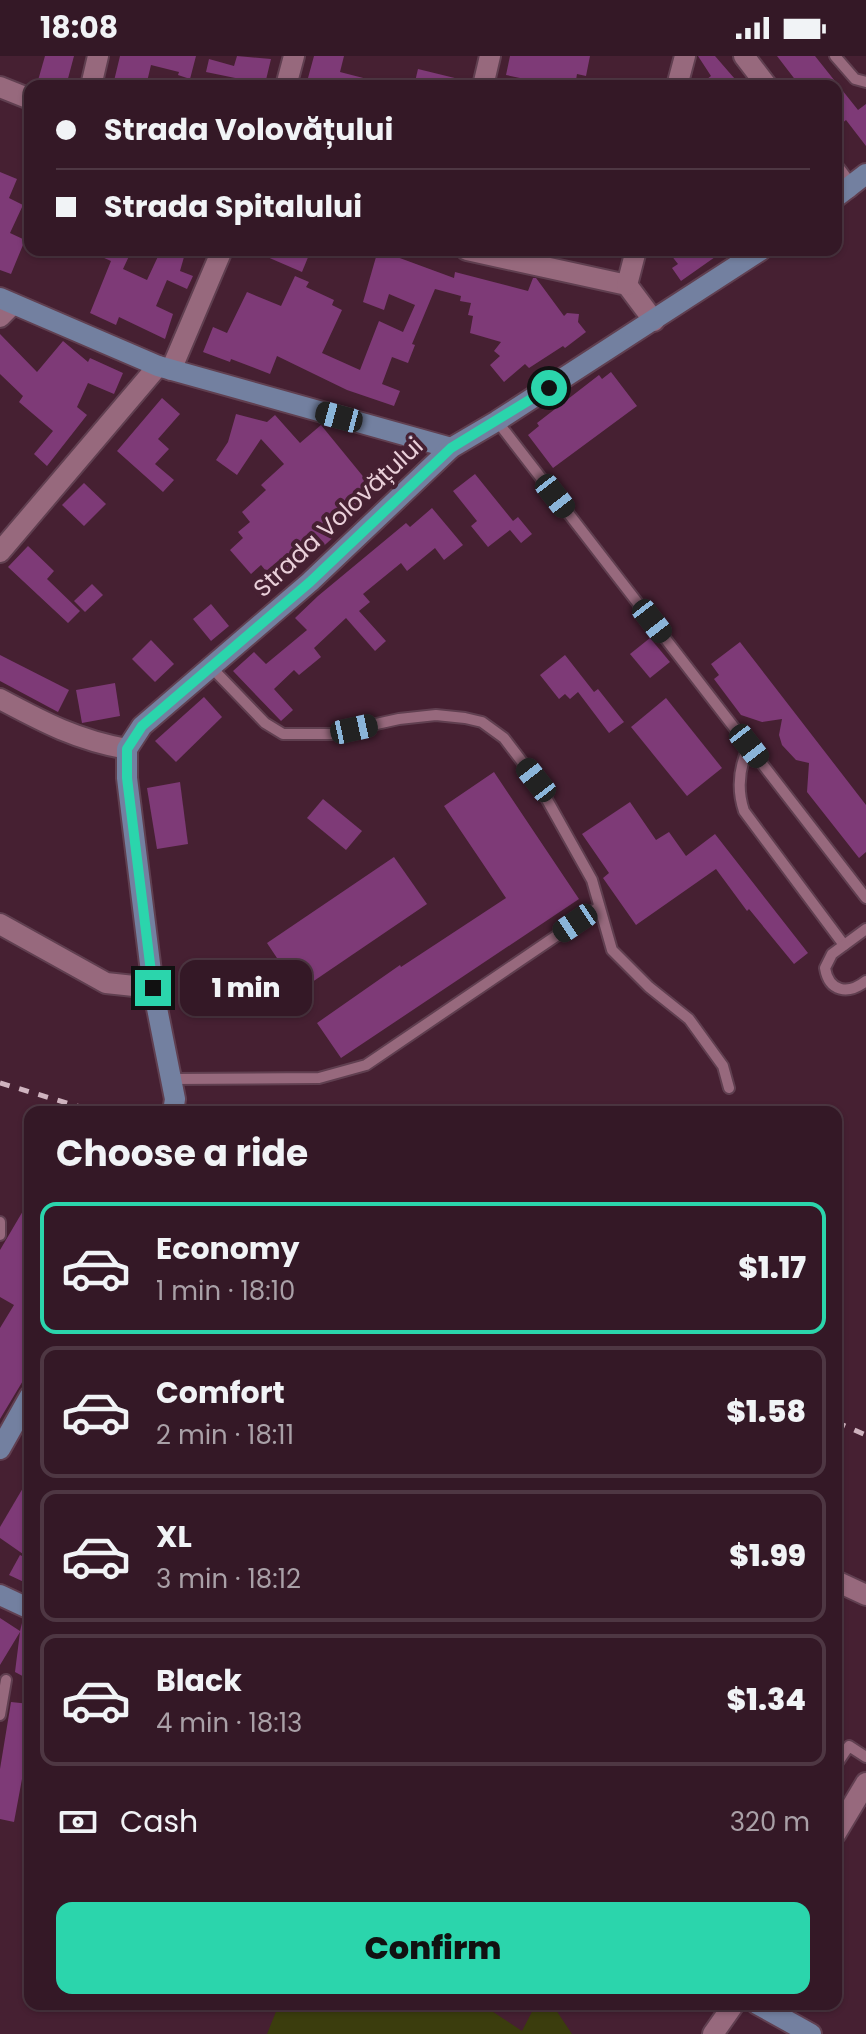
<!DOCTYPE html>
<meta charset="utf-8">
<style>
body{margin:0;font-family:Poppins,sans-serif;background:#3c212e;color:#f1f3f6;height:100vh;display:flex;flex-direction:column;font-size:30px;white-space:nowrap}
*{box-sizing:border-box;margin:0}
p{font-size:26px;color:#a9a0a7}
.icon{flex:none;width:44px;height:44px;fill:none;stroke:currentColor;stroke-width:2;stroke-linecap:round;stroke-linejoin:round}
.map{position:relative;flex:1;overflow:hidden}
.sheet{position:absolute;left:24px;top:1050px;width:818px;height:904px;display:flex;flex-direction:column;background:#341826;border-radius:16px;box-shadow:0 2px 6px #0004,0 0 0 2px #4e3743}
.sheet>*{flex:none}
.hud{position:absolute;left:24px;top:24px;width:818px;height:176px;border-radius:16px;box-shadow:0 2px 6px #0004,0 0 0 2px #4e3743;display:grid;align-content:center;height:176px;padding:0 32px;background:#341826}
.end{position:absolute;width:36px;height:36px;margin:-18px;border:10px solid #2bd5ac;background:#111;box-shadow:0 0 0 4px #111}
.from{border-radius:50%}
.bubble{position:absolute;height:56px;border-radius:16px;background:#341826;box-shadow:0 2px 6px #0004,0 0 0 2px #4e3743;font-size:26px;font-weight:800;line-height:56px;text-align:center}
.car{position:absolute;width:24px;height:48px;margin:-24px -12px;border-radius:10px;box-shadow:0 0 6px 2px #0007;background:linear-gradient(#222 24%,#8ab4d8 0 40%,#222 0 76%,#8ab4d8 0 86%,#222 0)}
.hud b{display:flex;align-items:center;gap:28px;height:76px;font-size:30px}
.hud b+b{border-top:2px solid #4e3743}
.hud i{width:20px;height:20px;background:#f1f3f6}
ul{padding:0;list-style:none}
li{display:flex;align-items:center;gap:24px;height:132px;margin:0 16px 12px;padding:0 16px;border:4px solid #4e3743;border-radius:16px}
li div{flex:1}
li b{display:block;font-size:30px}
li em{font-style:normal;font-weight:800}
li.selected{border-color:#2bd5ac}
li>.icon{width:72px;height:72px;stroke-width:1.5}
h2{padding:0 32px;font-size:36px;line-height:96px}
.pay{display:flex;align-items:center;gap:20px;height:88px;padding:0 32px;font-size:30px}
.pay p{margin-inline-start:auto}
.cta{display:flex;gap:16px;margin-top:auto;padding:16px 32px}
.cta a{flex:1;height:92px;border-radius:16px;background:#2bd5ac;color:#111;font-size:32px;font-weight:800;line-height:92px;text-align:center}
.status{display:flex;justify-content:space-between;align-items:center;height:56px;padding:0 40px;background:#341826;direction:ltr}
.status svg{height:22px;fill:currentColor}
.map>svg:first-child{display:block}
</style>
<div class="status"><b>18:08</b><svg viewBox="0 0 49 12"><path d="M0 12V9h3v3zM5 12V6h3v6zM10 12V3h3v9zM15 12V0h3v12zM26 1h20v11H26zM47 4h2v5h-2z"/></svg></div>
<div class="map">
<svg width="866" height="1978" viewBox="0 0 866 1978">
<rect width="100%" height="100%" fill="#462032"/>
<path fill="#3b3d0d" d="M279,1948H481L522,1975L536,1948H552L572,1978H267Z"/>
<g fill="#7e3a77">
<path d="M45,0H74L66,30L37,28Z"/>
<path d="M120,0H196L190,23L178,19L179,16L151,9L146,30L114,25Z"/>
<path d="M237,0L271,3L265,28L206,16L209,3L234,10Z"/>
<path d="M314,0H344L340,16L375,25V30H340L308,22Z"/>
<path d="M510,0H590L586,20L577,18L575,30H558L506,19Z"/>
<path d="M698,0H715L741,30H698L711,20Z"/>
<path d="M777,0H815L858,54L866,48V90L846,64L836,72V30H800Z"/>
<path d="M418,13L467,25L466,30H414Z"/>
<path d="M0,116L17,123L9,142L23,149L10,177L25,184L11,218L0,214Z"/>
<path d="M86,194H121L130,198L123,213L147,224L161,194H186L180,215L193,220L187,233L167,224L156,250L173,258L165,283L119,261L116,269L90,257L111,205Z"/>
<path d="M251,194H311L302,216Z"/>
<path d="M378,194L454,222L455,216L528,235L533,222H536L564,260L567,257L579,258L578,266L586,276L565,292L563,290L529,312L525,308L504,326L490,309L500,300L494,295L501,286L470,277L473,260L468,259L471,247L460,245L461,240L435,233L412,288L415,289L408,307L392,301L382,328L400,335L394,350L347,334L277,300L270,318L231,303L230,306L203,296L213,271L227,277L247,236L281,250L295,220L309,226L306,231L334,244L332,249L342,254L322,297L360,314L379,265L403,276L415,249L389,238L384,254L363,246Z"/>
<path d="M667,194H725L681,225L672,212L678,208Z"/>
<path d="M0,278L37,316L63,285L88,306L90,302L123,317L114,338L88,327L77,351L87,359L47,410L34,398L53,375L19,346L23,340L0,318Z"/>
<path d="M611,316L637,350L553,412L528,379L539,370L537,367L599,319L602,323Z"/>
<path d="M162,342L180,358L158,383L169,393L155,408L174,424L163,436L117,395Z"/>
<path d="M236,358L267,366L275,359L300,387L321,369L375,435L331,471L337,478L317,496L311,490L286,513L278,505L266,515L261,509L251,518L230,494L243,482L238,476L250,466L242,456L266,434L261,429L284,408L261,383L237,419L216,404L228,386Z"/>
<path d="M475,418L513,465L518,461L532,478L521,487L510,474L488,491L471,470L477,465L453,435Z"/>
<path d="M84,427L106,448L84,470L62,449Z"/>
<path d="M432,452L463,489L444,504L435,492L407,515L401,507L363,538L370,546L359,555L386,585L375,595L346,562L314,592L321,601L299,619L294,614L274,633L293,654L281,665L233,615L254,596L266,608L307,574L295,562L318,540L406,467L410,471Z"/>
<path d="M28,490L54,515L47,523L80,555L68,567L8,511Z"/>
<path d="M92,528L103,539L85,556L74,545Z"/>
<path d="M211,548L229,570L211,585L193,563Z"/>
<path d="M650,582L670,606L650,622L630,598Z"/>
<path d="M151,584L174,608L155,626L132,603Z"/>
<path d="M740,586L866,749V796L859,802L807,736L809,707L796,704L782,689L779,679L782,663L762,666L741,659L714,623L719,619L711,608Z"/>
<path d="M0,599L69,634L58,656L0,625Z"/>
<path d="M565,599L594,636L598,633L624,666L609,677L578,636L570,643L565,638L559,643L540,619Z"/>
<path d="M115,627L120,660L82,667L76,634Z"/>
<path d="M204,641L222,661L176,706L155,685Z"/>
<path d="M666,642L722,712L687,740L631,671Z"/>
<path d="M494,716L579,843L341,1002L317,967L400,909L401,911L506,842L444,750Z"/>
<path d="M180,726L188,788L157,793L147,732Z"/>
<path d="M323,743L362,775L346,794L307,762Z"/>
<path d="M630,746L656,784L669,776L686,800L715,778L808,897L794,908L749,853L747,855L716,813L636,869L603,822L609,817L582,778Z"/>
<path d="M394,801L427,848L299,935L267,887Z"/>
<path d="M30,1143V1313L0,1363V1272L14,1249L0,1241V1194Z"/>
<path d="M30,1420V1488L23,1498L0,1482V1471Z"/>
<path d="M20,1499L30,1504V1519L26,1527L9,1519Z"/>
<path d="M0,1562L20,1575L22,1567L30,1568V1624L15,1616L20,1576L0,1609Z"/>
<path d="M11,1646L30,1648V1725L22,1723L14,1766L0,1763V1713Z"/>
</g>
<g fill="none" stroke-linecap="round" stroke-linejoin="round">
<defs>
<g id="lane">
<path d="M835,0L855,23L866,26"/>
<path d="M497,365L866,842"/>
<path d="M210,610L265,667L283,678H331L399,663L436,659L465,662L482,666L504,682L536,724L592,824L612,894L649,931L689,963L723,1010L729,1032"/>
<path d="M749,690C739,711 737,734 744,755L844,889"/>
<path d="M866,873L832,898L825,912C829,936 848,939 866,925"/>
<path d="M172,1023L319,1022L366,1009L599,851"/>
<path d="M0,1166V1179"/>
<path d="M0,1659L6,1624"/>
<path d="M836,1709L849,1690L866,1701"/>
</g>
<g id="street">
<path d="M744,0L767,30"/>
<path d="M91,30L98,0"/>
<path d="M286,30L294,0"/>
<path d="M483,30L490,0"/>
<path d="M677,30L685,0"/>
<path d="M0,31L30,43"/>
<path d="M836,116L848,132"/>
<path d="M467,194L627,229L654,265"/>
<path d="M627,229L636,194"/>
<path d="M0,261L13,248"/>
<path d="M171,314L222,194"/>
<path d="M0,496L158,310"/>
<path d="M0,643C45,667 77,684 127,693"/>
<path d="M0,868L106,927L153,932"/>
<path d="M836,1525L866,1539"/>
<path d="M836,1777L866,1727"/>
<path d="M713,1978L734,1948"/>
</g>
<g id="secondary">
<path d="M836,141L866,118"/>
<path d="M0,242L158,310L451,392"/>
<path d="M173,1056L175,1043L153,932L127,722V693L142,670L310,526L451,392L497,365L761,194"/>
<path d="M0,1393L30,1340"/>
<path d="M0,1539L30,1553"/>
<path d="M757,1948L811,1978"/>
</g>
</defs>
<use href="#lane" stroke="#603f50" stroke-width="14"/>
<use href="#street" stroke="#603f50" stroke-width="24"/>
<use href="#secondary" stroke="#603f50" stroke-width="24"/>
<use href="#lane" stroke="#97697d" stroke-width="10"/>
<use href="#street" stroke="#97697d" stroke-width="20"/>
<use href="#secondary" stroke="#7380a0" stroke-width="20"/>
<g stroke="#cfb3bf" stroke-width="5" stroke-dasharray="10 10" stroke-linecap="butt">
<path d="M0,1027L97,1056"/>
<path d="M836,1366L866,1379"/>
</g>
</g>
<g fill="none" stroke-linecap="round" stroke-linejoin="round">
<path stroke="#2bd5ac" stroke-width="10" d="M153,932L127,722V693L142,670L310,526L451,392L549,332"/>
</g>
<g text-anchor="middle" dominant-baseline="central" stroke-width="8" stroke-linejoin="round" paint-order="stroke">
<g font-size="24" fill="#ead0da" stroke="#462032">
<text transform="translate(338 461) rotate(-43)">Strada Volovățului</text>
</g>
</g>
</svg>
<i class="end from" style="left:549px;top:332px"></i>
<i class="end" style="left:153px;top:932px"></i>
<div class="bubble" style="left:180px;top:904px;width:132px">1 min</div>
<i class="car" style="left:339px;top:361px;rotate:285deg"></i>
<i class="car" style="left:555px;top:440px;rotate:142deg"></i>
<i class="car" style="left:652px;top:565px;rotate:142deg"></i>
<i class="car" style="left:354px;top:673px;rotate:78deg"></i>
<i class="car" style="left:749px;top:690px;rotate:142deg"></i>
<i class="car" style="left:536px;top:724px;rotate:322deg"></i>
<i class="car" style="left:575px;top:867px;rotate:236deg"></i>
<div class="hud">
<b><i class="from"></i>Strada Volovățului</b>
<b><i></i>Strada Spitalului</b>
</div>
<section class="sheet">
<h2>Choose a ride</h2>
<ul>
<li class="selected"><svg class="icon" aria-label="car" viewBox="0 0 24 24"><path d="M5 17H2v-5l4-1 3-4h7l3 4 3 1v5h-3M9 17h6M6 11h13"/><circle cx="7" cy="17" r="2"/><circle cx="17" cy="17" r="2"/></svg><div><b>Economy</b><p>1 min · 18:10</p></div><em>$1.17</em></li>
<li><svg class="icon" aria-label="car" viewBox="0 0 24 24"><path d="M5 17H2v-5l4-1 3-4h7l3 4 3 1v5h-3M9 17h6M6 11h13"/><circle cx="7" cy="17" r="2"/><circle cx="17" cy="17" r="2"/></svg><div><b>Comfort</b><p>2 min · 18:11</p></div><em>$1.58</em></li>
<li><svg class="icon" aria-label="car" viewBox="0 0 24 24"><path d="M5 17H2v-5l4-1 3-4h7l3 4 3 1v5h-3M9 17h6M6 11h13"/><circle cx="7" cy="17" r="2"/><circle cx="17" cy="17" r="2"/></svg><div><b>XL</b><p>3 min · 18:12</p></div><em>$1.99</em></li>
<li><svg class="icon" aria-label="car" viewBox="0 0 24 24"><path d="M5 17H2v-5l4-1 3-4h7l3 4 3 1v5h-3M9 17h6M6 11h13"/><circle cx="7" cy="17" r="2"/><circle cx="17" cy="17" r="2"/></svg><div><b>Black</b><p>4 min · 18:13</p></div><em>$1.34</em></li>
</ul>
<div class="pay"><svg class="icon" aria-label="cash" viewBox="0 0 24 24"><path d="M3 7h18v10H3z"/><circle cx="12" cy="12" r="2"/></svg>Cash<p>320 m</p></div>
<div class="cta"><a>Confirm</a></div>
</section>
</div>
